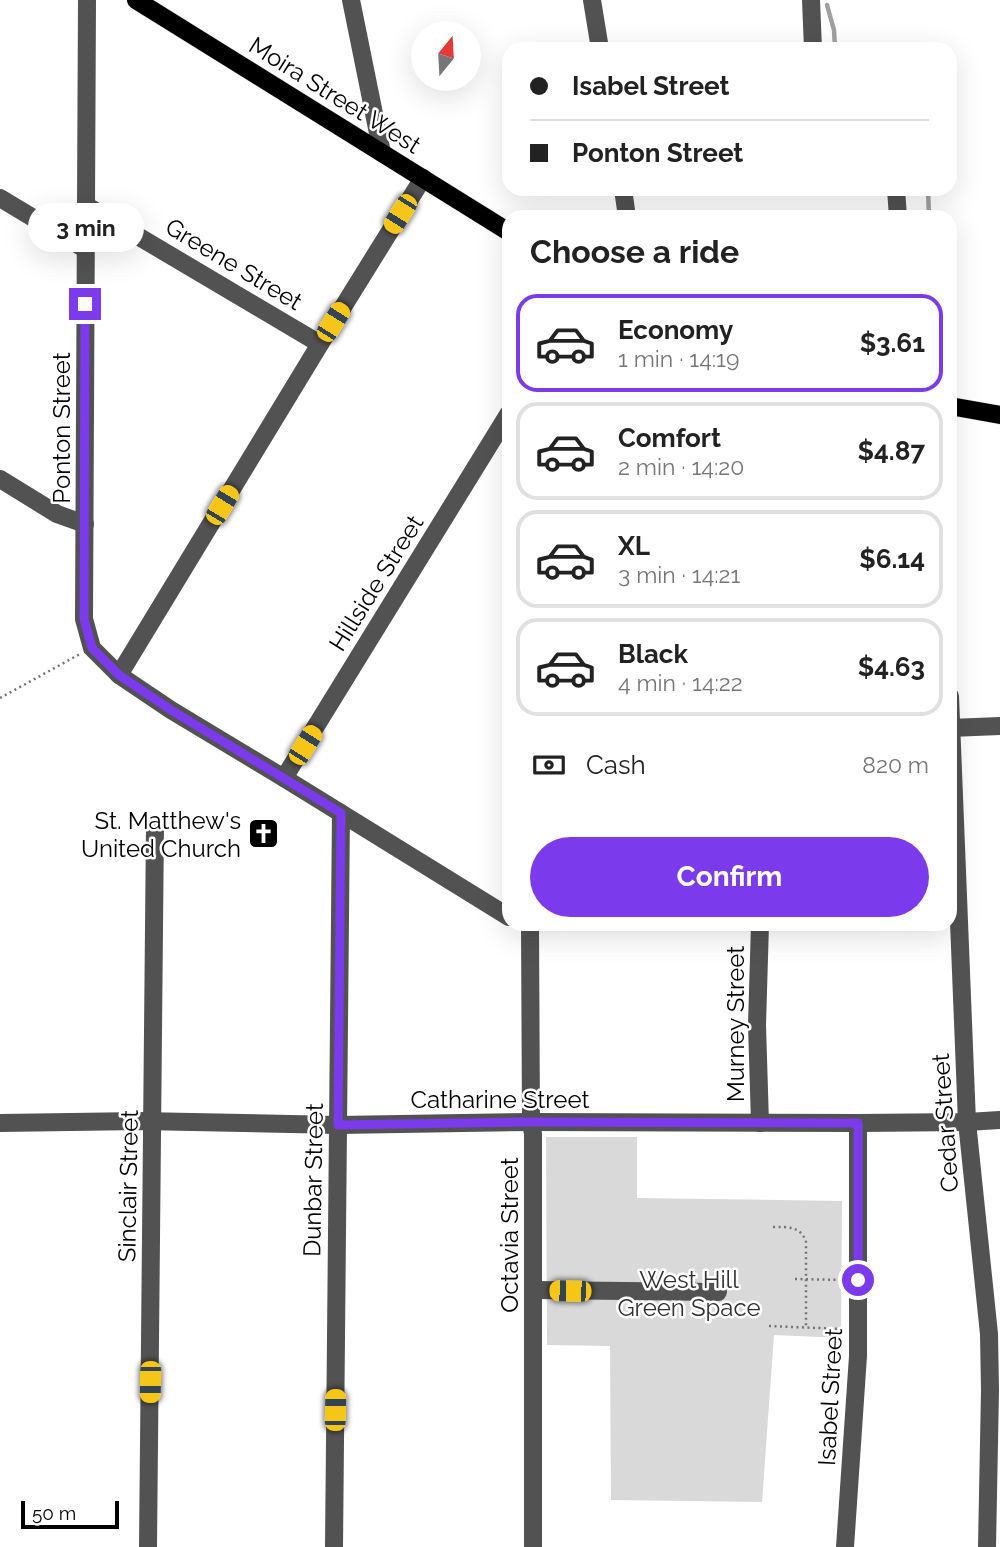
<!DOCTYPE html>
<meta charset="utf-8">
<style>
body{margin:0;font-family:Raleway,sans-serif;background:#f6f6f6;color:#222;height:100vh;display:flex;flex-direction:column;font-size:26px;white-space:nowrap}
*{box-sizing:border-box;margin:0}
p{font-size:23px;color:#767676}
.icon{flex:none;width:38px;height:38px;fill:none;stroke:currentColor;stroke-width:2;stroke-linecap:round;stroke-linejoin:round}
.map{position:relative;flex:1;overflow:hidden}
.side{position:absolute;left:502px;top:210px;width:455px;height:721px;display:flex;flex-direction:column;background:#fff;border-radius:21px;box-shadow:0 7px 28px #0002}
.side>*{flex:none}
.hud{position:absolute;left:502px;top:42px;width:455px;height:154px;border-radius:21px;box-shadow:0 7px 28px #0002;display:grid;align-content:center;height:154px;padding:0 28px;background:#fff}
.needle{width:46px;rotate:18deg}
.controls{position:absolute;left:411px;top:21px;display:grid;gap:14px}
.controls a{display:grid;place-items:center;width:70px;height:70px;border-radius:50%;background:#fff;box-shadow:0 7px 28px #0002;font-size:35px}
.scale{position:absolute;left:21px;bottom:18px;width:98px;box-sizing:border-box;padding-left:7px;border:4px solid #000;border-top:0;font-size:19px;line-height:24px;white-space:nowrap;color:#000;-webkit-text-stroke:5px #fff;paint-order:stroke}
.end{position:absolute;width:32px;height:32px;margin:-16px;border:9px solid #7c3aed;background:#fff;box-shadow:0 0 0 4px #fff}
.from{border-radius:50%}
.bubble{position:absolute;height:49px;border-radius:24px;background:#fff;box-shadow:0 7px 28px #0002;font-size:23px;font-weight:700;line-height:49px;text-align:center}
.car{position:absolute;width:21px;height:42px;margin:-21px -10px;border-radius:9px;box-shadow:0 0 5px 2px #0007;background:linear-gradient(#f5c518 24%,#345 0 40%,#f5c518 0 76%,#345 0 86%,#f5c518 0)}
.hud b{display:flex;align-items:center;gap:24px;height:66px;font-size:26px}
.hud b+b{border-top:2px solid #e0e0e0}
.hud i{width:18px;height:18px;background:#222}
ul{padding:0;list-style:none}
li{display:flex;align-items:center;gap:21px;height:98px;margin:0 14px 10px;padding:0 14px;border:4px solid #e0e0e0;border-radius:21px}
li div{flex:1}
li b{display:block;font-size:26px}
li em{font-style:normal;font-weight:700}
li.active{border-color:#7c3aed}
li>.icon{width:63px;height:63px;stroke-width:1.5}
h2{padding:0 28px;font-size:32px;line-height:84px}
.pay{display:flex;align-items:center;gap:18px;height:77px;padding:0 28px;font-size:26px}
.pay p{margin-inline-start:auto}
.primary-button{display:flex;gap:14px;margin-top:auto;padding:14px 28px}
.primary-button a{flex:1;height:80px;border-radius:42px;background:#7c3aed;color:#fff;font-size:28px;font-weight:700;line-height:80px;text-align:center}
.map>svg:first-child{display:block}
</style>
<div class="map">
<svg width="1000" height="1547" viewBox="0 0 1000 1547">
<rect width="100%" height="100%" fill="#fff"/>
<path fill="#d9d9d9" d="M546,1137H637V1198L842,1201L841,1338L774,1335L762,1502L611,1500L610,1346L547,1345Z"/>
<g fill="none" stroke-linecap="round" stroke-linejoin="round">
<g stroke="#a0a0a0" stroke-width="4.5">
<path d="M827,5L834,30L835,48L838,49"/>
<path d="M928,189L929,217"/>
</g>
<defs>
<g id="major">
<path d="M136,0L509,232"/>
<path d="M950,406L1000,415"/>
</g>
</defs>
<use href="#major" stroke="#dbdbdb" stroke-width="19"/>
<g stroke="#747474" stroke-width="2.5" stroke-dasharray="2 3.5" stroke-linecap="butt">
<path d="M0,698L80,654"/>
<path d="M773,1227C788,1227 801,1226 806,1242V1326"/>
<path d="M795,1279L844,1280"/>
<path d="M769,1326L842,1329"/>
</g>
<g stroke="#525252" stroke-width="18">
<path d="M87,0L84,619L92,648L119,675L171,710L284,778L509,917"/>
<path d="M351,0L382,153"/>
<path d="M592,0L600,49"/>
<path d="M811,0L813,49"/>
<path d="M623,189L627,217"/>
<path d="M896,189L898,217"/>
<path d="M0,198L85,249"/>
<path d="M87,206L320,344"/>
<path d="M0,479L57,514L85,524"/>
<path d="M119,675L320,344L423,178"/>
<path d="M950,696L967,1122L989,1334L990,1390L987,1547"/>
<path d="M950,728L1000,726"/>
<path d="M284,778L509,413"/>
<path d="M530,924L531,1122L533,1134V1547"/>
<path d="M760,924L757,1025L760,1123"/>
<path d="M0,1123L141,1121L338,1125L531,1122L858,1123L967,1122L1000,1120"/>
<path d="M533,1290L718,1292"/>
<path d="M148,1547L155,825"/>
<path d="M334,1547L341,813"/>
<path d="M845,1547L858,1356V1123"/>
</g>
<use href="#major" stroke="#000" stroke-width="18"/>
</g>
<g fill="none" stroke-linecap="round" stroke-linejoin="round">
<path stroke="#7c3aed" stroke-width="9" d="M85,304L84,619L92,648L119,675L171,710L341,813L338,1125L531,1122L858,1123V1280"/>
</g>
<defs>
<symbol id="church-square" viewBox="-11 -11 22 22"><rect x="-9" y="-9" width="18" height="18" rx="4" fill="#000" stroke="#fff"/><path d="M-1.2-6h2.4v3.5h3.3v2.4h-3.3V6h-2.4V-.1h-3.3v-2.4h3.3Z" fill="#fff"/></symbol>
</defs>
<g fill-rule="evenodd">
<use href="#church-square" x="246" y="816" width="35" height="35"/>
</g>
<g text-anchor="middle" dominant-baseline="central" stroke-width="5" stroke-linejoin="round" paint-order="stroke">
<g font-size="24" fill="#000" stroke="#fff">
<text transform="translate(335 95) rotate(32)">Moira Street West</text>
<text transform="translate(234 264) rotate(31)">Greene Street</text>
<text transform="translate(61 428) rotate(-90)">Ponton Street</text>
<text transform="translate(376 583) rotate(-58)">Hillside Street</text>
<text transform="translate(735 1024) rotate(-90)">Murney Street</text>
<text x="500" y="1099">Catharine Street</text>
<text transform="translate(945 1123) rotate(-94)">Cedar Street</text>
<text transform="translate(313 1180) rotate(-89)">Dunbar Street</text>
<text transform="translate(128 1186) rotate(-89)">Sinclair Street</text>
<text transform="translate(509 1235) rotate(-90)">Octavia Street</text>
<text transform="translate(830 1397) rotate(-87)">Isabel Street</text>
</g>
<g font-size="24" fill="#000" stroke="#fff" text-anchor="end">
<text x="241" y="820">St. Matthew's<tspan x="241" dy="28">United Church</tspan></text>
</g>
<g font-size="24" fill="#303030" stroke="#fff">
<text x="689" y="1279">West Hill<tspan x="689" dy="28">Green Space</tspan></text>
</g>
</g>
</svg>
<div class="controls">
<a><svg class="needle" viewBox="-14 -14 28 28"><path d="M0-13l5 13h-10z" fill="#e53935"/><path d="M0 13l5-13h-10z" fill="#767676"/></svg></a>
</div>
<div class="scale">50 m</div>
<i class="end from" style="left:858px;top:1280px"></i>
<i class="end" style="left:85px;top:304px"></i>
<div class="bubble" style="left:28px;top:203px;width:116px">3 min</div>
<i class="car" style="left:400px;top:214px;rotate:212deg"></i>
<i class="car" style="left:333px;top:322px;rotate:32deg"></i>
<i class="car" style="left:222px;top:505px;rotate:31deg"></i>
<i class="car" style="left:305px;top:745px;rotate:32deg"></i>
<i class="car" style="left:570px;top:1291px;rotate:271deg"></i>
<i class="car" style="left:150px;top:1382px;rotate:181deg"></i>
<i class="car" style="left:335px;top:1410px;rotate:1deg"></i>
<div class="hud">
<b><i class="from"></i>Isabel Street</b>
<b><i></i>Ponton Street</b>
</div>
<section class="side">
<h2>Choose a ride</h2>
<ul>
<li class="active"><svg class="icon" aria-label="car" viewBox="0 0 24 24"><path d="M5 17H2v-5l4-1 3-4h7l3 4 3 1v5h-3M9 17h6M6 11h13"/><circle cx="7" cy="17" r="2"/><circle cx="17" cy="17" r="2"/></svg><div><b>Economy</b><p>1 min · 14:19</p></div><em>$3.61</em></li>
<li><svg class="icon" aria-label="car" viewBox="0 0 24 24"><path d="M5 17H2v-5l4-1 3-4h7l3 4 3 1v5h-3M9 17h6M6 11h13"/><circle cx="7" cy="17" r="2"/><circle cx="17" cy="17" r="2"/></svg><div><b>Comfort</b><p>2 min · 14:20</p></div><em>$4.87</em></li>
<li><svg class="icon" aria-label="car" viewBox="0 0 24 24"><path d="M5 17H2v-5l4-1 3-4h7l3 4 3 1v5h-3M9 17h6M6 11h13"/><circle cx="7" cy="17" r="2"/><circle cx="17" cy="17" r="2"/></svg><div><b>XL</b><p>3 min · 14:21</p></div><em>$6.14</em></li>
<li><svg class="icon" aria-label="car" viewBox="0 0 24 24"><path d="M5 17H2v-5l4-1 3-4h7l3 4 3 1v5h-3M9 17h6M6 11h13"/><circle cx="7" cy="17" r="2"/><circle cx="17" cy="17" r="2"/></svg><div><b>Black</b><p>4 min · 14:22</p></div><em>$4.63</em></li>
</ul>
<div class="pay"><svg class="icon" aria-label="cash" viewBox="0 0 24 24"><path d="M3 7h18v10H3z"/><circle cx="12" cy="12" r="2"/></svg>Cash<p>820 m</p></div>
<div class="primary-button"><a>Confirm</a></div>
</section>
</div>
